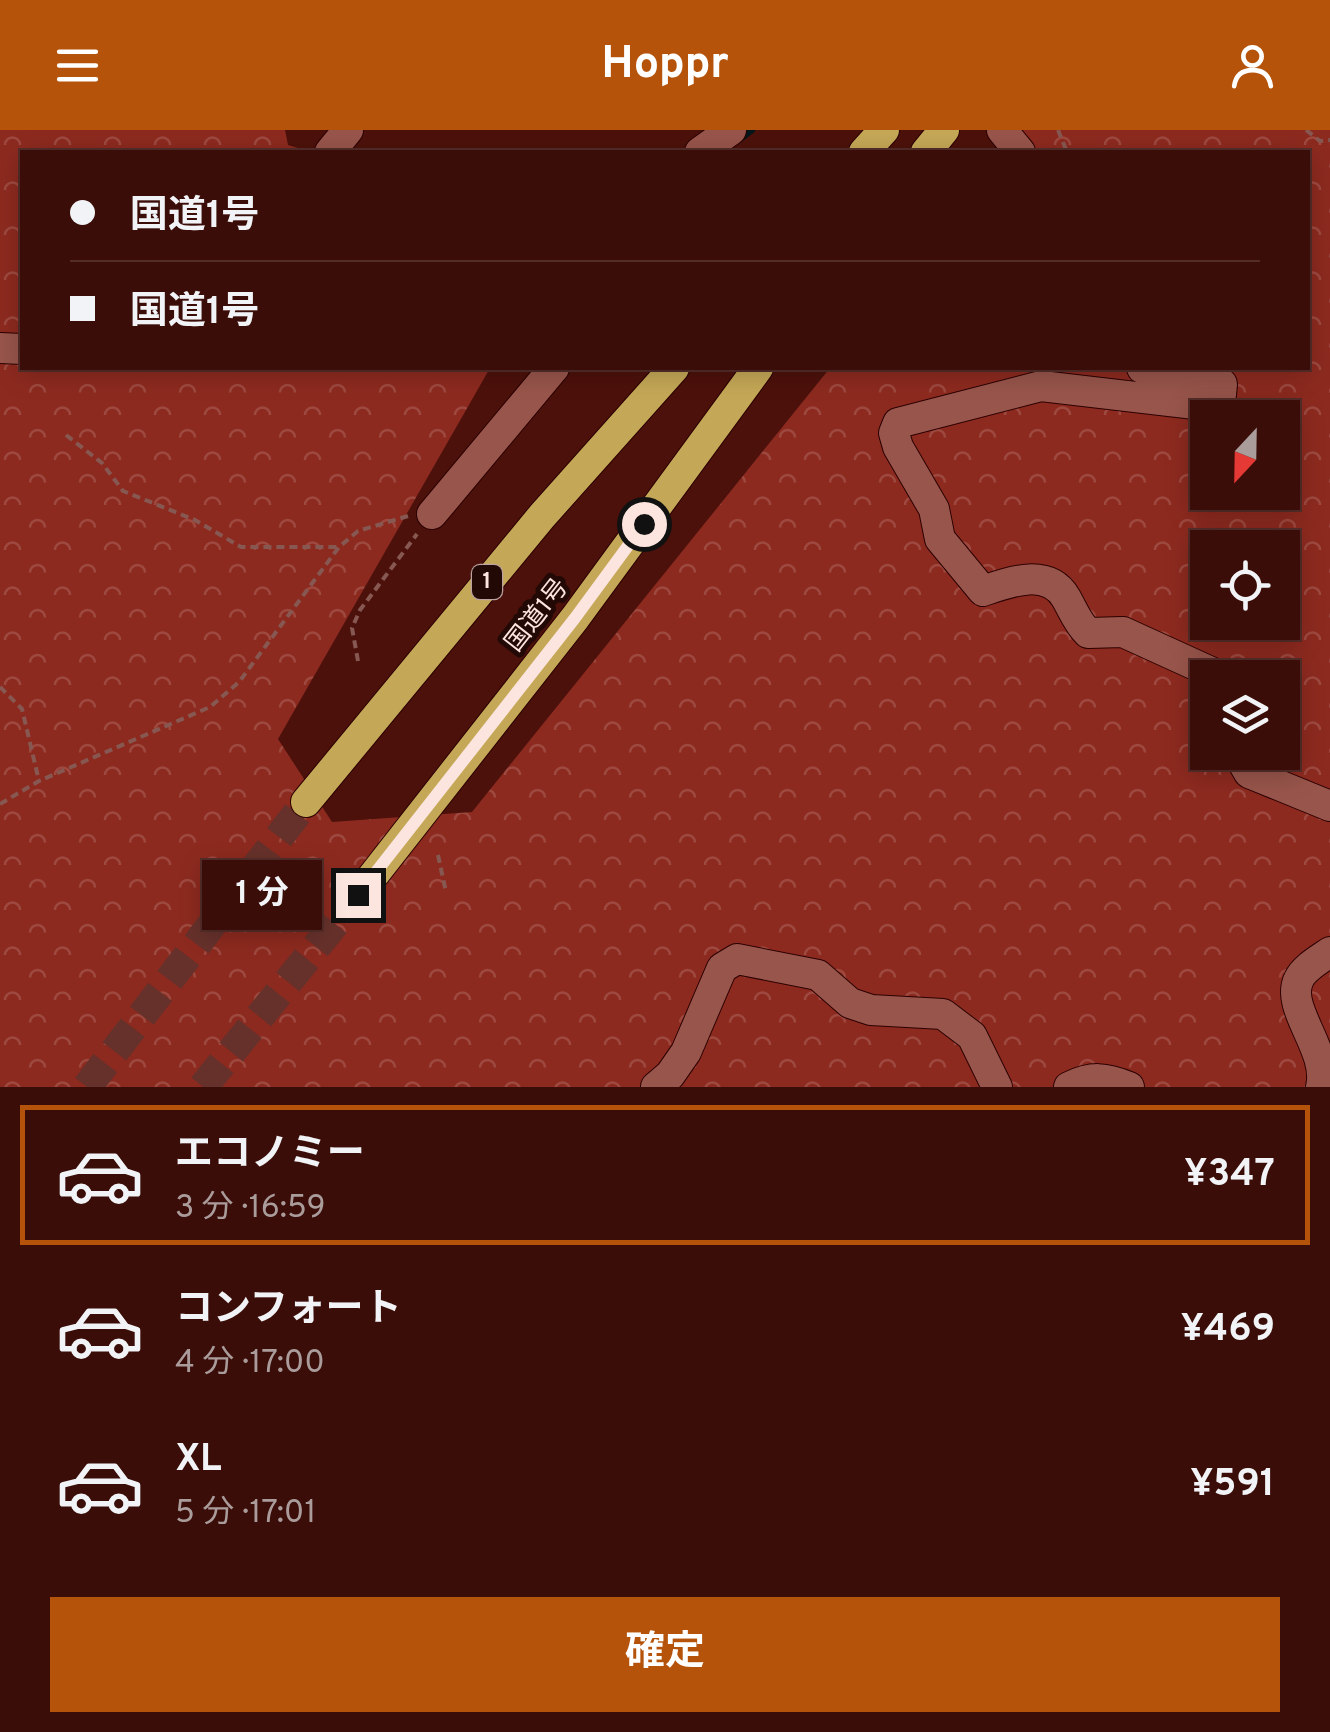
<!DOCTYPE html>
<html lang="ja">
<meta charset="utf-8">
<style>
body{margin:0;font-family:Overpass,"Noto Sans JP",sans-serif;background:#451b16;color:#f1f3f6;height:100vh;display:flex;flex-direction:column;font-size:38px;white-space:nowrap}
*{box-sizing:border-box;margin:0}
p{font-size:32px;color:#ab9c9c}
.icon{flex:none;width:55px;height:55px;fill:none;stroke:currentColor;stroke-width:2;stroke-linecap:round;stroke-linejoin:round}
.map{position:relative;height:957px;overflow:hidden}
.drawer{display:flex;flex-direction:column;background:#3a0d08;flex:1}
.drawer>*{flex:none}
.hud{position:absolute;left:20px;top:20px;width:1290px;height:220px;border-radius:0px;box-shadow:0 5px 25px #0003,0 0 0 2px #542d29;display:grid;align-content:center;height:220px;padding:0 50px;background:#3a0d08}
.needle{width:65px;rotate:202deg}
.buttons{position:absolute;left:1190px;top:270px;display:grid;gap:20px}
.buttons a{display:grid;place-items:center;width:110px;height:110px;border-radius:0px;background:#3a0d08;box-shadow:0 5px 25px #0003,0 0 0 2px #542d29;font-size:50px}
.end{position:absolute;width:45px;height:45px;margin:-22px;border:12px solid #fce4df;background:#111;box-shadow:0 0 0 5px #111}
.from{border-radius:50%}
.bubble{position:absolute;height:70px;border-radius:0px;background:#3a0d08;box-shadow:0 5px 25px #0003,0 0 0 2px #542d29;font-size:32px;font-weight:700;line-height:70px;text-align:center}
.hud b{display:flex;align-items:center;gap:35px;height:95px;font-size:38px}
.hud b+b{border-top:2px solid #542d29}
.hud i{width:25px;height:25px;background:#f1f3f6}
ul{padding:18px 0 0;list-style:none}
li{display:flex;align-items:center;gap:30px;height:140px;margin:0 20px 15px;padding:0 30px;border:5px solid transparent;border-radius:0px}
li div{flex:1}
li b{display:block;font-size:38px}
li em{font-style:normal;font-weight:700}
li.on{border-color:#b45309}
li>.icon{width:90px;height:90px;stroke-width:1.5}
.action{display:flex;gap:20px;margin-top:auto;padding:20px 50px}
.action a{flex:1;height:115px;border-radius:0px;background:#b45309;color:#fff;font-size:40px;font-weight:700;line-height:115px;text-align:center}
header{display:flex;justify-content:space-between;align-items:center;height:130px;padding:0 50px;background:#b45309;color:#fff;font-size:45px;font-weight:700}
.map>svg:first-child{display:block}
</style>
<header><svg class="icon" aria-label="menu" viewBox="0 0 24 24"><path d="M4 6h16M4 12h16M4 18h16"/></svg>Hoppr<svg class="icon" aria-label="person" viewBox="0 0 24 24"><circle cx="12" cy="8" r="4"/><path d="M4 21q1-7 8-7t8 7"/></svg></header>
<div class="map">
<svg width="1330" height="957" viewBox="0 0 1330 957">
<defs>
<pattern id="forest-crowns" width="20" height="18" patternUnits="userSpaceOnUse" patternTransform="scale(2.5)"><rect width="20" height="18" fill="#8d2a1f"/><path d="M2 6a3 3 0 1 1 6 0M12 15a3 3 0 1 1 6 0" fill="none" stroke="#9e493f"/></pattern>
</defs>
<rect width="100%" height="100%" fill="#4d110b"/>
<path fill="url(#forest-crowns)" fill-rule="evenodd" d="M0,0H285L288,15L311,22H22V238H490L278,609L332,692L472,682L830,238H1308V22H1025L1023,0H1330V957H0ZM1208,288H1282V362H1208ZM1208,418H1282V492H1208ZM1208,548H1282V622H1208Z"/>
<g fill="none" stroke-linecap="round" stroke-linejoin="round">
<path stroke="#031619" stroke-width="6" d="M739,10L752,0"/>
<g stroke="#67312b" stroke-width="30" stroke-dasharray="30 15" stroke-linecap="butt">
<path d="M87,957L306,672"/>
<path d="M203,957L358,765"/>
</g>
<defs>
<g id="minor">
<path d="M1002,0L1020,22"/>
<path d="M330,22L348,0"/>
<path d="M700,22L731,0"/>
<path d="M0,218L22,219"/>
<path d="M1142,238C1168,249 1195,246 1222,254L1221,265L1213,271L1195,274L1041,256L898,293L894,303L898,317L934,379L940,409L983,461C1009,452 1048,437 1066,468C1073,480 1077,492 1088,503L1123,502L1224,548"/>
<path d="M432,384L554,238"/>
<path d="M1243,622L1242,631L1249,643L1330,676"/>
<path d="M656,957L670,945L686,922L722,838L737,829L818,845L850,873L871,880L943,884L972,906L997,957"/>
<path d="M1069,957C1091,946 1106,947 1129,957"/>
<path d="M1321,957C1330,920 1284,878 1299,849C1304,838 1320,829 1330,822"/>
</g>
<g id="highway">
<path d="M864,22L884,0"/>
<path d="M926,22L944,0"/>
<path d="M306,672L542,386L674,238"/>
<path d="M358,765L575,488L758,238"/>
</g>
</defs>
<use href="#minor" stroke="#2b0100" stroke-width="32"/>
<use href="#highway" stroke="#2b0100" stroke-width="32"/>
<g stroke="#875852" stroke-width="4" stroke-dasharray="8 5" stroke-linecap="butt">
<path d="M1058,0L1067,22"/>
<path d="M1306,0L1320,11L1330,10"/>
<path d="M66,305L102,333L123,361L195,390L241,417H339"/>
<path d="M358,531L352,498L360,480L417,404"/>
<path d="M0,557L22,579L39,651"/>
<path d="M0,674L39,651L210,577L239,552L339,417L358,401L408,386"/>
<path d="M438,725L446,762"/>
</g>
<use href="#minor" stroke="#98554b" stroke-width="30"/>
<use href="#highway" stroke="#c5a857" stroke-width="30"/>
</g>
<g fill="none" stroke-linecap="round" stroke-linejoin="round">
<path stroke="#fce4df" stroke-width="12" d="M358,765L575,488L644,394"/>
</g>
<g text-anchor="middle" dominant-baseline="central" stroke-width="10" stroke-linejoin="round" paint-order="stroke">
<rect fill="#230906" stroke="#bba29e" stroke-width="2.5" x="472" y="435" width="30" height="34" rx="8"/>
<g font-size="22" font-weight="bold" fill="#fce4df">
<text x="487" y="452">1</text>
</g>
<g font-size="25" fill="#fce4df" stroke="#230906">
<text transform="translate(538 486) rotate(-52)">国道1号</text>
</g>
</g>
</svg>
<div class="buttons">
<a><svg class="needle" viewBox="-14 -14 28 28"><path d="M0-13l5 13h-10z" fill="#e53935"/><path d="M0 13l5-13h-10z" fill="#ab9c9c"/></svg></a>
<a><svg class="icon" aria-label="locate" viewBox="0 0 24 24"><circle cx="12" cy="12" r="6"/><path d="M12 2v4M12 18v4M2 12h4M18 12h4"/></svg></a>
<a><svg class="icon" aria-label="layers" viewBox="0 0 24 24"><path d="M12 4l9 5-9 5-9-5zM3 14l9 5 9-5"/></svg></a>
</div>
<i class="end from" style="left:644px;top:394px"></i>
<i class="end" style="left:358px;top:765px"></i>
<div class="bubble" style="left:202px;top:730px;width:120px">1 分</div>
<div class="hud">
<b><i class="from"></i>国道1号</b>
<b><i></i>国道1号</b>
</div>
</div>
<section class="drawer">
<ul>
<li class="on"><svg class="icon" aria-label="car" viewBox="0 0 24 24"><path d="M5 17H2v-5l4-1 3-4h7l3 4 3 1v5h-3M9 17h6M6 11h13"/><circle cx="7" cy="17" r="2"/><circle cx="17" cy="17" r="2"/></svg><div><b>エコノミー</b><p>3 分 · 16:59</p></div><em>¥347</em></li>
<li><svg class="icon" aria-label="car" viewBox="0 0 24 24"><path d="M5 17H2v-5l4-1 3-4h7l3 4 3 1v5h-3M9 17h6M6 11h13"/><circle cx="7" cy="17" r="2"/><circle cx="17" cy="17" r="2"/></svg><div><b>コンフォート</b><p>4 分 · 17:00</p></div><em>¥469</em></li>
<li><svg class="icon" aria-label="car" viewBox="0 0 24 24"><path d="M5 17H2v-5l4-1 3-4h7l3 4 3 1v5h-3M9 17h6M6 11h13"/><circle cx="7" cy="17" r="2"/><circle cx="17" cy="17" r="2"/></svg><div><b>XL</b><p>5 分 · 17:01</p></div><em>¥591</em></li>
</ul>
<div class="action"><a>確定</a></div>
</section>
